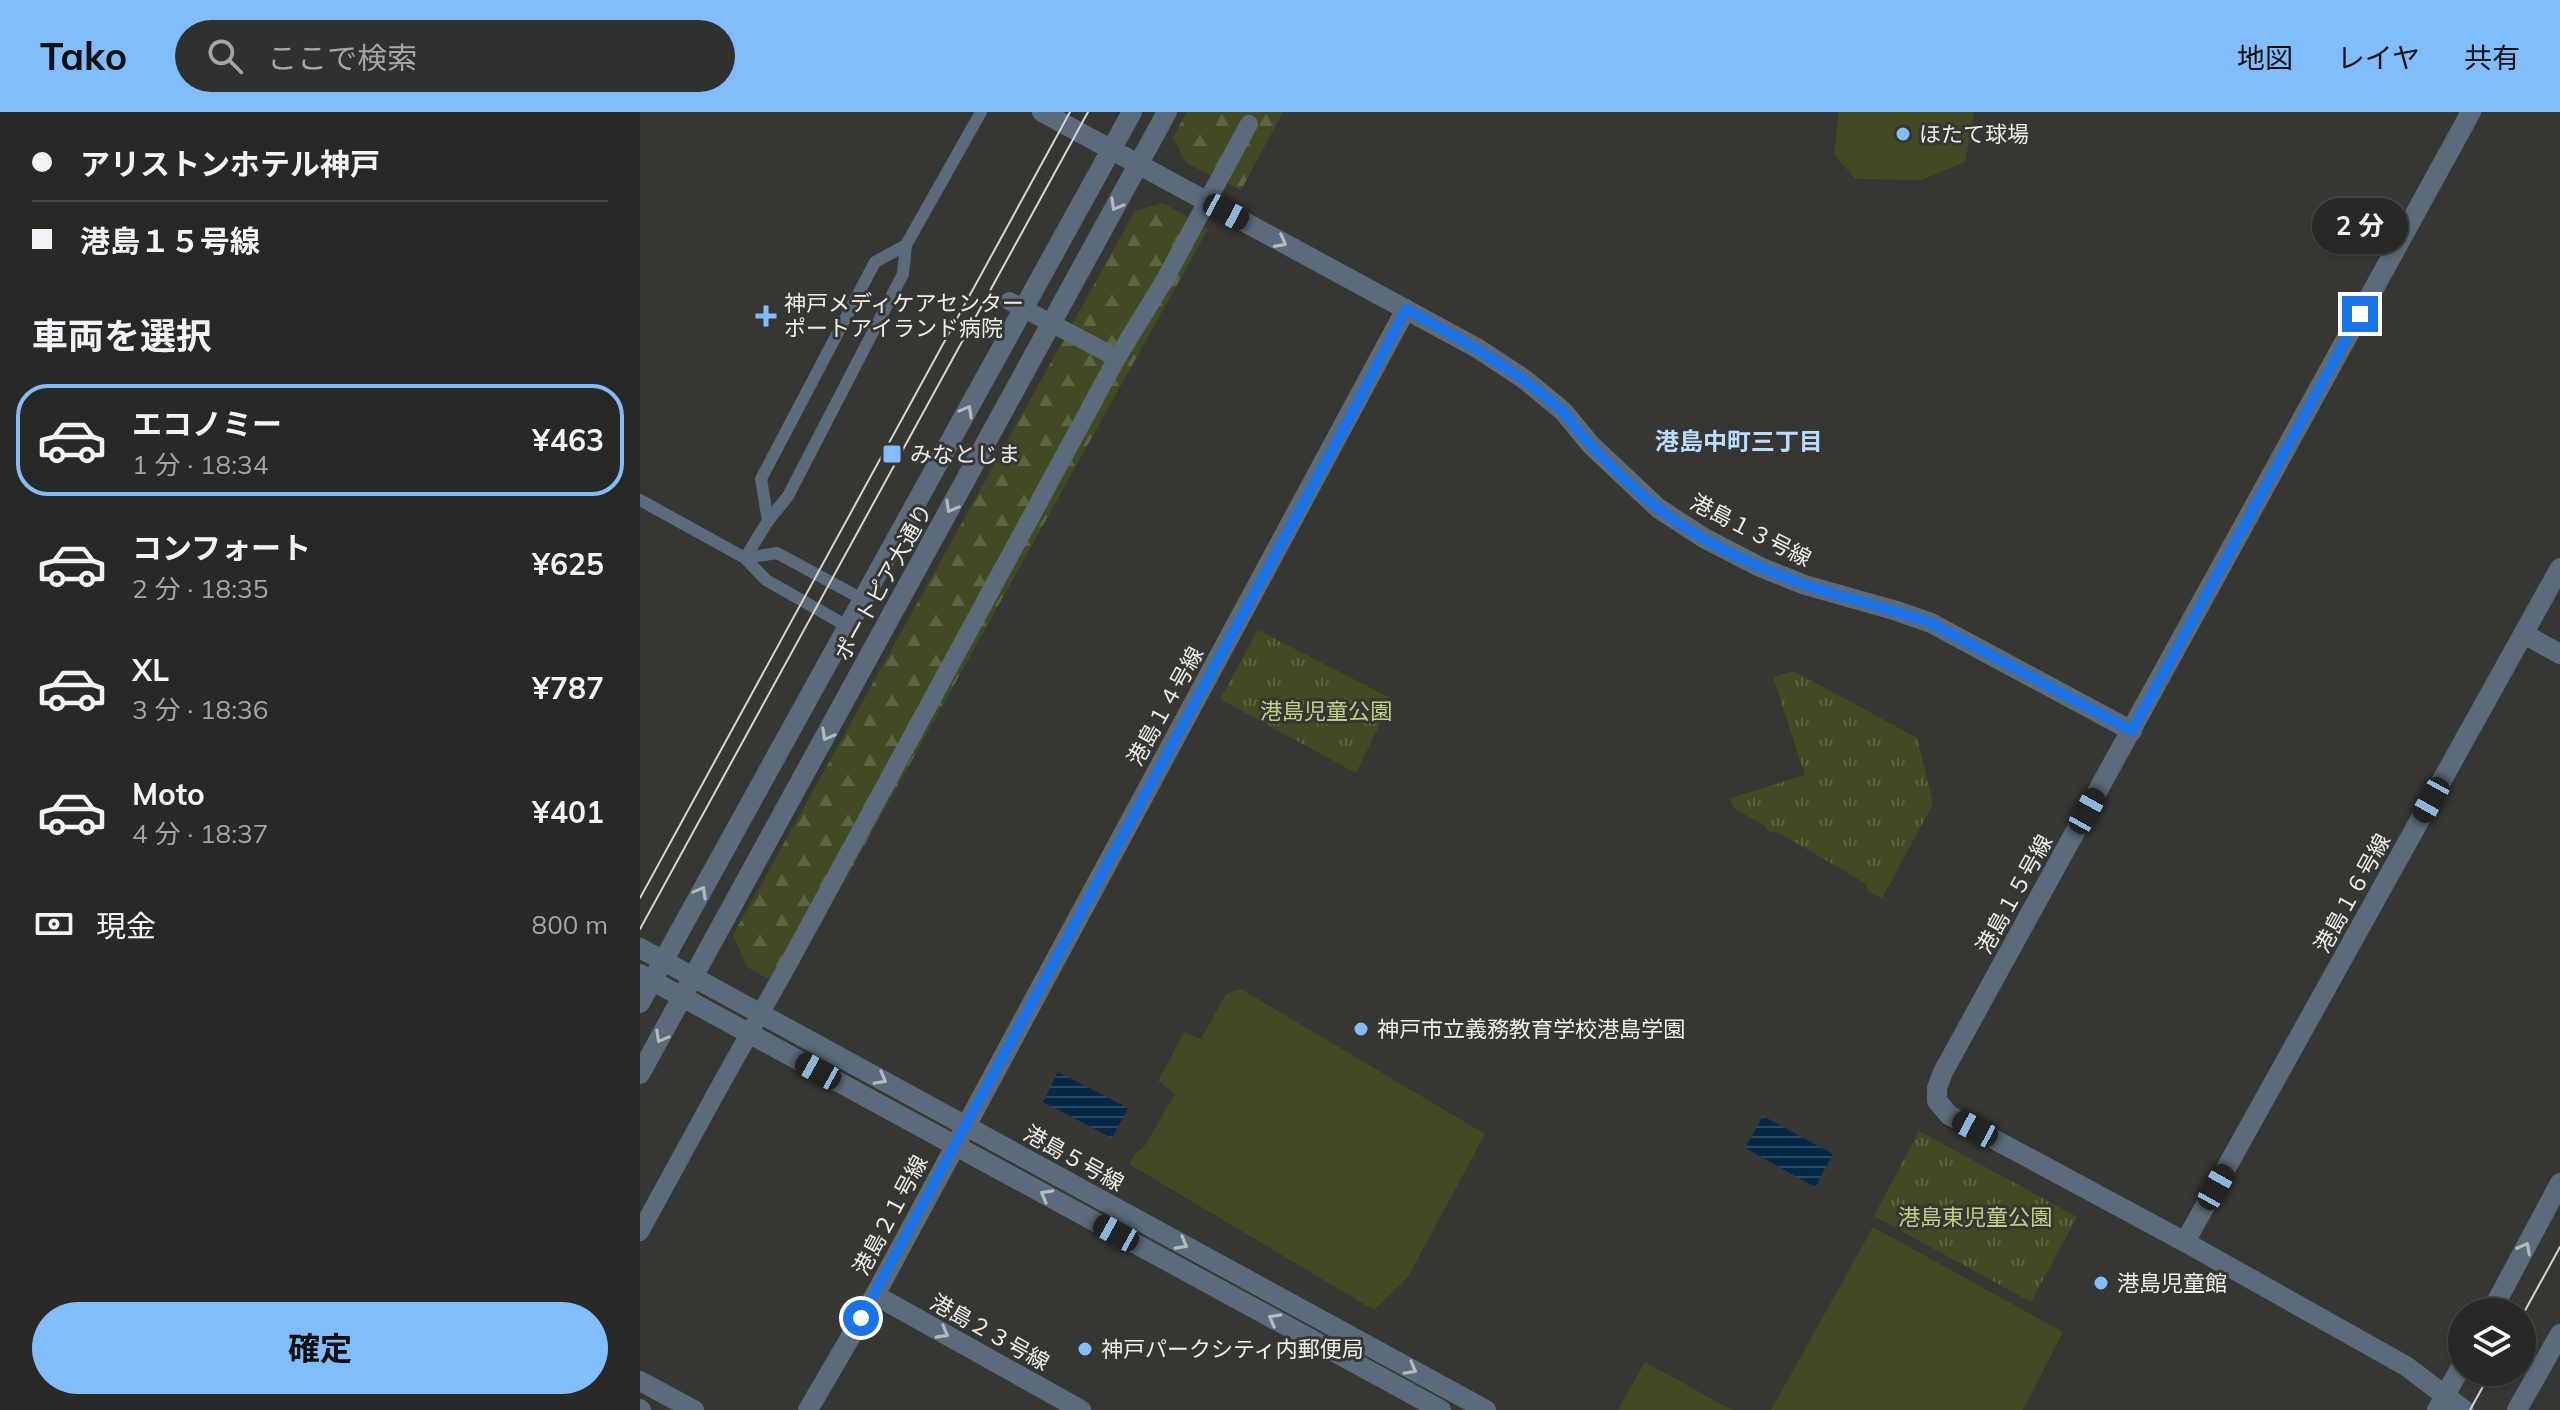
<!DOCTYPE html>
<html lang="ja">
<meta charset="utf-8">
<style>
body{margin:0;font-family:Mulish,"Noto Sans JP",sans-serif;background:#30312e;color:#f1f3f6;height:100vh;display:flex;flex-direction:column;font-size:30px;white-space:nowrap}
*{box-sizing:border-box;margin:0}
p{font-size:26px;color:#a5a6a7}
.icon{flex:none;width:44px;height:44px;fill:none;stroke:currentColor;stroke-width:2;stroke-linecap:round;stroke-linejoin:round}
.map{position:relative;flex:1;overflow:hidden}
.side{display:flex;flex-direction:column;background:#282926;width:640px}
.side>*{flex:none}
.guide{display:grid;align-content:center;height:176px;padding:0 32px;background:#282926}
.controls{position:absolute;left:1808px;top:1186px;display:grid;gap:16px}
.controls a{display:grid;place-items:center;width:88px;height:88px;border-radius:50%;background:#282926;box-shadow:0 2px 6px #0004,0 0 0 2px #444543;font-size:40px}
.end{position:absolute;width:36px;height:36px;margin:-18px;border:10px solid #1a73e8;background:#fff;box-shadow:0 0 0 4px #fff}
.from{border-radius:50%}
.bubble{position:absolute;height:56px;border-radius:28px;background:#282926;box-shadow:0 2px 6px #0004,0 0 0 2px #444543;font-size:26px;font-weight:700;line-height:56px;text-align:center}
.car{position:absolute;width:24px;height:48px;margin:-24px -12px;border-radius:10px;box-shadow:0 0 6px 2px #0007;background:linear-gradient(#222 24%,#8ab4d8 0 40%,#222 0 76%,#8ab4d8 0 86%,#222 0)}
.guide b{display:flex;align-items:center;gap:28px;height:76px;font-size:30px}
.guide b+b{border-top:2px solid #444543}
.guide i{width:20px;height:20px;background:#f1f3f6}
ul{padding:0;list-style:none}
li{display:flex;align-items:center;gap:24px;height:112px;margin:0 16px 12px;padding:0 16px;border:4px solid transparent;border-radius:32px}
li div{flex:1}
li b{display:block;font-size:30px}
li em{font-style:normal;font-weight:700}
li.selected{border-color:#80bdfa}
li>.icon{width:72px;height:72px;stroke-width:1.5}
h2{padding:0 32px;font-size:36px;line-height:96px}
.pay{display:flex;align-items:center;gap:20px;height:88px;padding:0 32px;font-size:30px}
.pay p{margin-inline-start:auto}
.primary-button{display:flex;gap:16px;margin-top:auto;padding:16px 32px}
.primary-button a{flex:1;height:92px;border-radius:48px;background:#80bdfa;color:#111;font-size:32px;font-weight:700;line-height:92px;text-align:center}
header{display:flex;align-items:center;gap:48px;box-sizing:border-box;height:112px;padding:0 40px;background:#80bdfa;color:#111}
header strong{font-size:38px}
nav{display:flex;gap:44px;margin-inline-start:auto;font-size:28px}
.search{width:560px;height:72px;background:#30312e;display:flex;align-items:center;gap:20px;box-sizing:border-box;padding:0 28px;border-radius:44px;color:#a5a6a7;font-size:30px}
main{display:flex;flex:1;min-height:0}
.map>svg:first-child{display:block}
</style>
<header>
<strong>Tako</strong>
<div class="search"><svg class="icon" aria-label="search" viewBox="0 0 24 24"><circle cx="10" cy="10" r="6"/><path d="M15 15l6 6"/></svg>ここで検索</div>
<nav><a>地図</a><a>レイヤ</a><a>共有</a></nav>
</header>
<main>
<section class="side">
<div class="guide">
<b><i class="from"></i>アリストンホテル神戸</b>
<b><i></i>港島１５号線</b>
</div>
<h2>車両を選択</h2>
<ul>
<li class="selected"><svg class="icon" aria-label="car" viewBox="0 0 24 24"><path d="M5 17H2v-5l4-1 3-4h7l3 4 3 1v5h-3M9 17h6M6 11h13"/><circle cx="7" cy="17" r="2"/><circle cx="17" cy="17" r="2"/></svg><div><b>エコノミー</b><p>1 分 · 18:34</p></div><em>¥463</em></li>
<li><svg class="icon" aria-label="car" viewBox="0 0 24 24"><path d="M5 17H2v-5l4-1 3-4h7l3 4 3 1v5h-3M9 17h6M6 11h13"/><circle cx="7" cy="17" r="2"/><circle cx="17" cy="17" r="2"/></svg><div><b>コンフォート</b><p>2 分 · 18:35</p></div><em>¥625</em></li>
<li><svg class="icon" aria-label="car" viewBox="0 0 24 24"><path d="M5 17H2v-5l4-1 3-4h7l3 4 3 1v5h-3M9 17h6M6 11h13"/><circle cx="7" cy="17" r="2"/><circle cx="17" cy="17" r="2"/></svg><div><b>XL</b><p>3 分 · 18:36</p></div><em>¥787</em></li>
<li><svg class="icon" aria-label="car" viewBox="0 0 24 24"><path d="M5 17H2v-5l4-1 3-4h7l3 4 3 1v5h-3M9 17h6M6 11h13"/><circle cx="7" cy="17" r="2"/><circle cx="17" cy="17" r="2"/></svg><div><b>Moto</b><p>4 分 · 18:37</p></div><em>¥401</em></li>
</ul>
<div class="pay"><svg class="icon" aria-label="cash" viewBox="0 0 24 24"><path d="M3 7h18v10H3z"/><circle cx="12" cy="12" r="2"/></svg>現金<p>800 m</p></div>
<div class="primary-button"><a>確定</a></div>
</section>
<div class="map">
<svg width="1920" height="1298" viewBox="0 0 1920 1298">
<defs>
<pattern id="grass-tufts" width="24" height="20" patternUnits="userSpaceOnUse" patternTransform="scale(2)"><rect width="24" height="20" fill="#414a22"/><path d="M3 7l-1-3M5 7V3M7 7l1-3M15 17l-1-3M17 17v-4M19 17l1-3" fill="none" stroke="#5d6442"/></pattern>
<pattern id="forest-firs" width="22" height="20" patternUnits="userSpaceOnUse" patternTransform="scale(2)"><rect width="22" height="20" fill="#414a22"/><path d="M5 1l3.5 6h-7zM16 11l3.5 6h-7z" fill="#5d6442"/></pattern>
<pattern id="water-rules" width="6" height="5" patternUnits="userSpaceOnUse" patternTransform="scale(2)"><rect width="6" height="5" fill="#052847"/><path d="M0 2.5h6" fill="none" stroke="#2a4862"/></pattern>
</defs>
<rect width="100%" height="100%" fill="#363733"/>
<g fill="url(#grass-tufts)">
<path d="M618,518L752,587L716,661L580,587Z"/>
<path d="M1154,559L1277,626L1293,692L1242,786L1229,780L1225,771L1141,722L1128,719L1125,714L1094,696L1090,686L1165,663L1133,565Z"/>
<path d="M1279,1019L1437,1105L1391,1190L1234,1104Z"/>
</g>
<g fill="url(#forest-firs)">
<path d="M547,0H643L601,78L546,51L533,25Z"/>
<path d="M523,91L568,117L145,876L107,855L93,823L495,99Z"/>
</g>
<g fill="#414a22">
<path d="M1199,0H1332L1334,2L1325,50L1282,68L1215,67L1194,42Z"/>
<path d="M601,877L845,1022L768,1165L734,1198L489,1052L495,1042L504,1035L535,982L518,969L544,920L561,927L586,882Z"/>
<path d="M1233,1115L1423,1220L1383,1298H1131Z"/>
<path d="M1005,1250L1092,1298H980L978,1297Z"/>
</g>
<g fill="url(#water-rules)">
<path d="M418,960L488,996L472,1026L403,990Z"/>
<path d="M1123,1004L1193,1042L1175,1075L1105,1036Z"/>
</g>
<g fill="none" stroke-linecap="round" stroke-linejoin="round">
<g stroke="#5b6b7b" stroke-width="12">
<path d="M0,388L105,446L126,468L207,514"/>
<path d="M128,409L148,384L263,162L266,133L341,0"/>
<path d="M105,446L128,409L121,367L235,150L266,133"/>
<path d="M105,446L137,441L222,487"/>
</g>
<g stroke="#5b6b7b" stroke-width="18">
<path d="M151,847L477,246L524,169"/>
<path d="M0,1120L76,981"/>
</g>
<g stroke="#5b6b7b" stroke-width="20">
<path d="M0,836L846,1298"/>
<path d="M0,862L801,1298"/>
<path d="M235,1183L441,1298"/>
</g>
<g stroke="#5b6b7b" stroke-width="20">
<path d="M402,0L837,236L884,267L923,299L951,333L1018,396L1064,426L1120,455L1165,473L1257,499L1291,511L1492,619"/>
<path d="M1884,522L1920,542"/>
<path d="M0,891L492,0"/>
<path d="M0,962L527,0"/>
<path d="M1545,1130L1920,456"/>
<path d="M1851,1200L1920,1071"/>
<path d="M0,1269L54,1298"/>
<path d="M0,1297L1,1298"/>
<path d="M168,1298L235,1183L766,197"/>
<path d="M1797,1298L1822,1253"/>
<path d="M1824,1298L1766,1254L1545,1130L1309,1003L1297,989V976L1303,960L1831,0"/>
<path d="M1877,1298L1920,1222"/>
</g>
<g stroke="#d5d6d4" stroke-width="2">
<path d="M0,786L430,0"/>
<path d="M0,817L448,0"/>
<path d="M1882,1204L1920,1135"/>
<path d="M1830,1298L1851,1260"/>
</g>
<g stroke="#5b6b7b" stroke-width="18">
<path d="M524,169L609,12"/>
<path d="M369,189L477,246"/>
<path d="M76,981L151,847"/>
</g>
</g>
<defs><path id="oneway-chevron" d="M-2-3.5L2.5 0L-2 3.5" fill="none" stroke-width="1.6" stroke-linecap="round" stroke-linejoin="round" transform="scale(2)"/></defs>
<g stroke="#b3babf">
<use href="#oneway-chevron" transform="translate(476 93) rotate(119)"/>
<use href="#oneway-chevron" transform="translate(641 130) rotate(28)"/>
<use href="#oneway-chevron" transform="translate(327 299) rotate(-61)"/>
<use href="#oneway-chevron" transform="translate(311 395) rotate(119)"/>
<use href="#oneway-chevron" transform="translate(187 623) rotate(119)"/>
<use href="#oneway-chevron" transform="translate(61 780) rotate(-61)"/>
<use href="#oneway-chevron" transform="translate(21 925) rotate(119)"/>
<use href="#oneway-chevron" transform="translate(241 967) rotate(29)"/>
<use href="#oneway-chevron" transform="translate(406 1083) rotate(-151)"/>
<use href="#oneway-chevron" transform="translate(542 1132) rotate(29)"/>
<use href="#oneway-chevron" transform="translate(1885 1136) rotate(-62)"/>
<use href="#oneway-chevron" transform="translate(634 1207) rotate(-151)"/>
<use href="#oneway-chevron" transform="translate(303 1221) rotate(29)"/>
<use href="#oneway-chevron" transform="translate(771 1257) rotate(29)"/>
</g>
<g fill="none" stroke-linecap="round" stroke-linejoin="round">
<path stroke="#1a73e8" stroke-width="10" d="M221,1206L708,309L766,197C820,227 873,256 919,296C931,307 940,322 951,333C971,355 995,378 1018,396C1060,429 1113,454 1163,472C1205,487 1249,496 1291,511L1492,619L1720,202"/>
</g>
<g fill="#80bdfa" stroke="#363733" stroke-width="3">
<circle cx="1263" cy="22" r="8"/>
<path d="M122 192h8v8h8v8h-8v8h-8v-8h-8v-8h8z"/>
<rect x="242" y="332" width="20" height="20" rx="4"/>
<circle cx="721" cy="917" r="8"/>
<circle cx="1461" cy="1171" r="8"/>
<circle cx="445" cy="1237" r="8"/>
</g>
<g text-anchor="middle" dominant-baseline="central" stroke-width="6" stroke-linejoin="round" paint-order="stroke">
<g font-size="22" fill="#edeeec" stroke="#363733" text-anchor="start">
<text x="1279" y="22">ほたて球場</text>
<text x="144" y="191">神戸メディケアセンター<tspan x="144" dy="25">ポートアイランド病院</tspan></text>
<text x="270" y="342">みなとじま</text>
<text x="737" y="917">神戸市立義務教育学校港島学園</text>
<text x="1477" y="1171">港島児童館</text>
<text x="461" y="1237">神戸パークシティ内郵便局</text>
</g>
<g font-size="22" fill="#edeeec" stroke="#363733">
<text transform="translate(1111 418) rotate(27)">港島１３号線</text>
<text transform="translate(243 470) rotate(-61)">ポートピア大通り</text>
<text transform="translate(525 594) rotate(-61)">港島１４号線</text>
<text transform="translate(1712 781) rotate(-61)">港島１６号線</text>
<text transform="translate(1374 782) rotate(-61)">港島１５号線</text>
<text transform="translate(434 1046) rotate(29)">港島５号線</text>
<text transform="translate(250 1103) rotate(-62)">港島２１号線</text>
<text transform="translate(350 1220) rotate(29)">港島２３号線</text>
</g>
<g font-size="22" fill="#bfd186" stroke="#363733">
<text x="686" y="599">港島児童公園</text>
<text x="1335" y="1105">港島東児童公園</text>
</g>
<g font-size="24" font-weight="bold" fill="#badcff" stroke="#363733">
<text x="1099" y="329">港島中町三丁目</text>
</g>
</g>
</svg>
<div class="controls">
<a><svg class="icon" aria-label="layers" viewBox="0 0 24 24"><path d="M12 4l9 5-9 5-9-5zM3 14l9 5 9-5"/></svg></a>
</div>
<i class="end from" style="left:221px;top:1206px"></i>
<i class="end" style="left:1720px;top:202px"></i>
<div class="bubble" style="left:1672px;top:86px;width:96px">2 分</div>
<i class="car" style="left:586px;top:100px;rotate:118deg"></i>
<i class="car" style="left:1791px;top:688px;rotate:209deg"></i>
<i class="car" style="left:1447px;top:699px;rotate:29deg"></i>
<i class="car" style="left:178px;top:959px;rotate:299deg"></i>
<i class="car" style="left:1335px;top:1017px;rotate:298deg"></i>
<i class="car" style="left:1576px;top:1075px;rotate:29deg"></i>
<i class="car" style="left:476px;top:1121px;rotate:299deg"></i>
</div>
</main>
